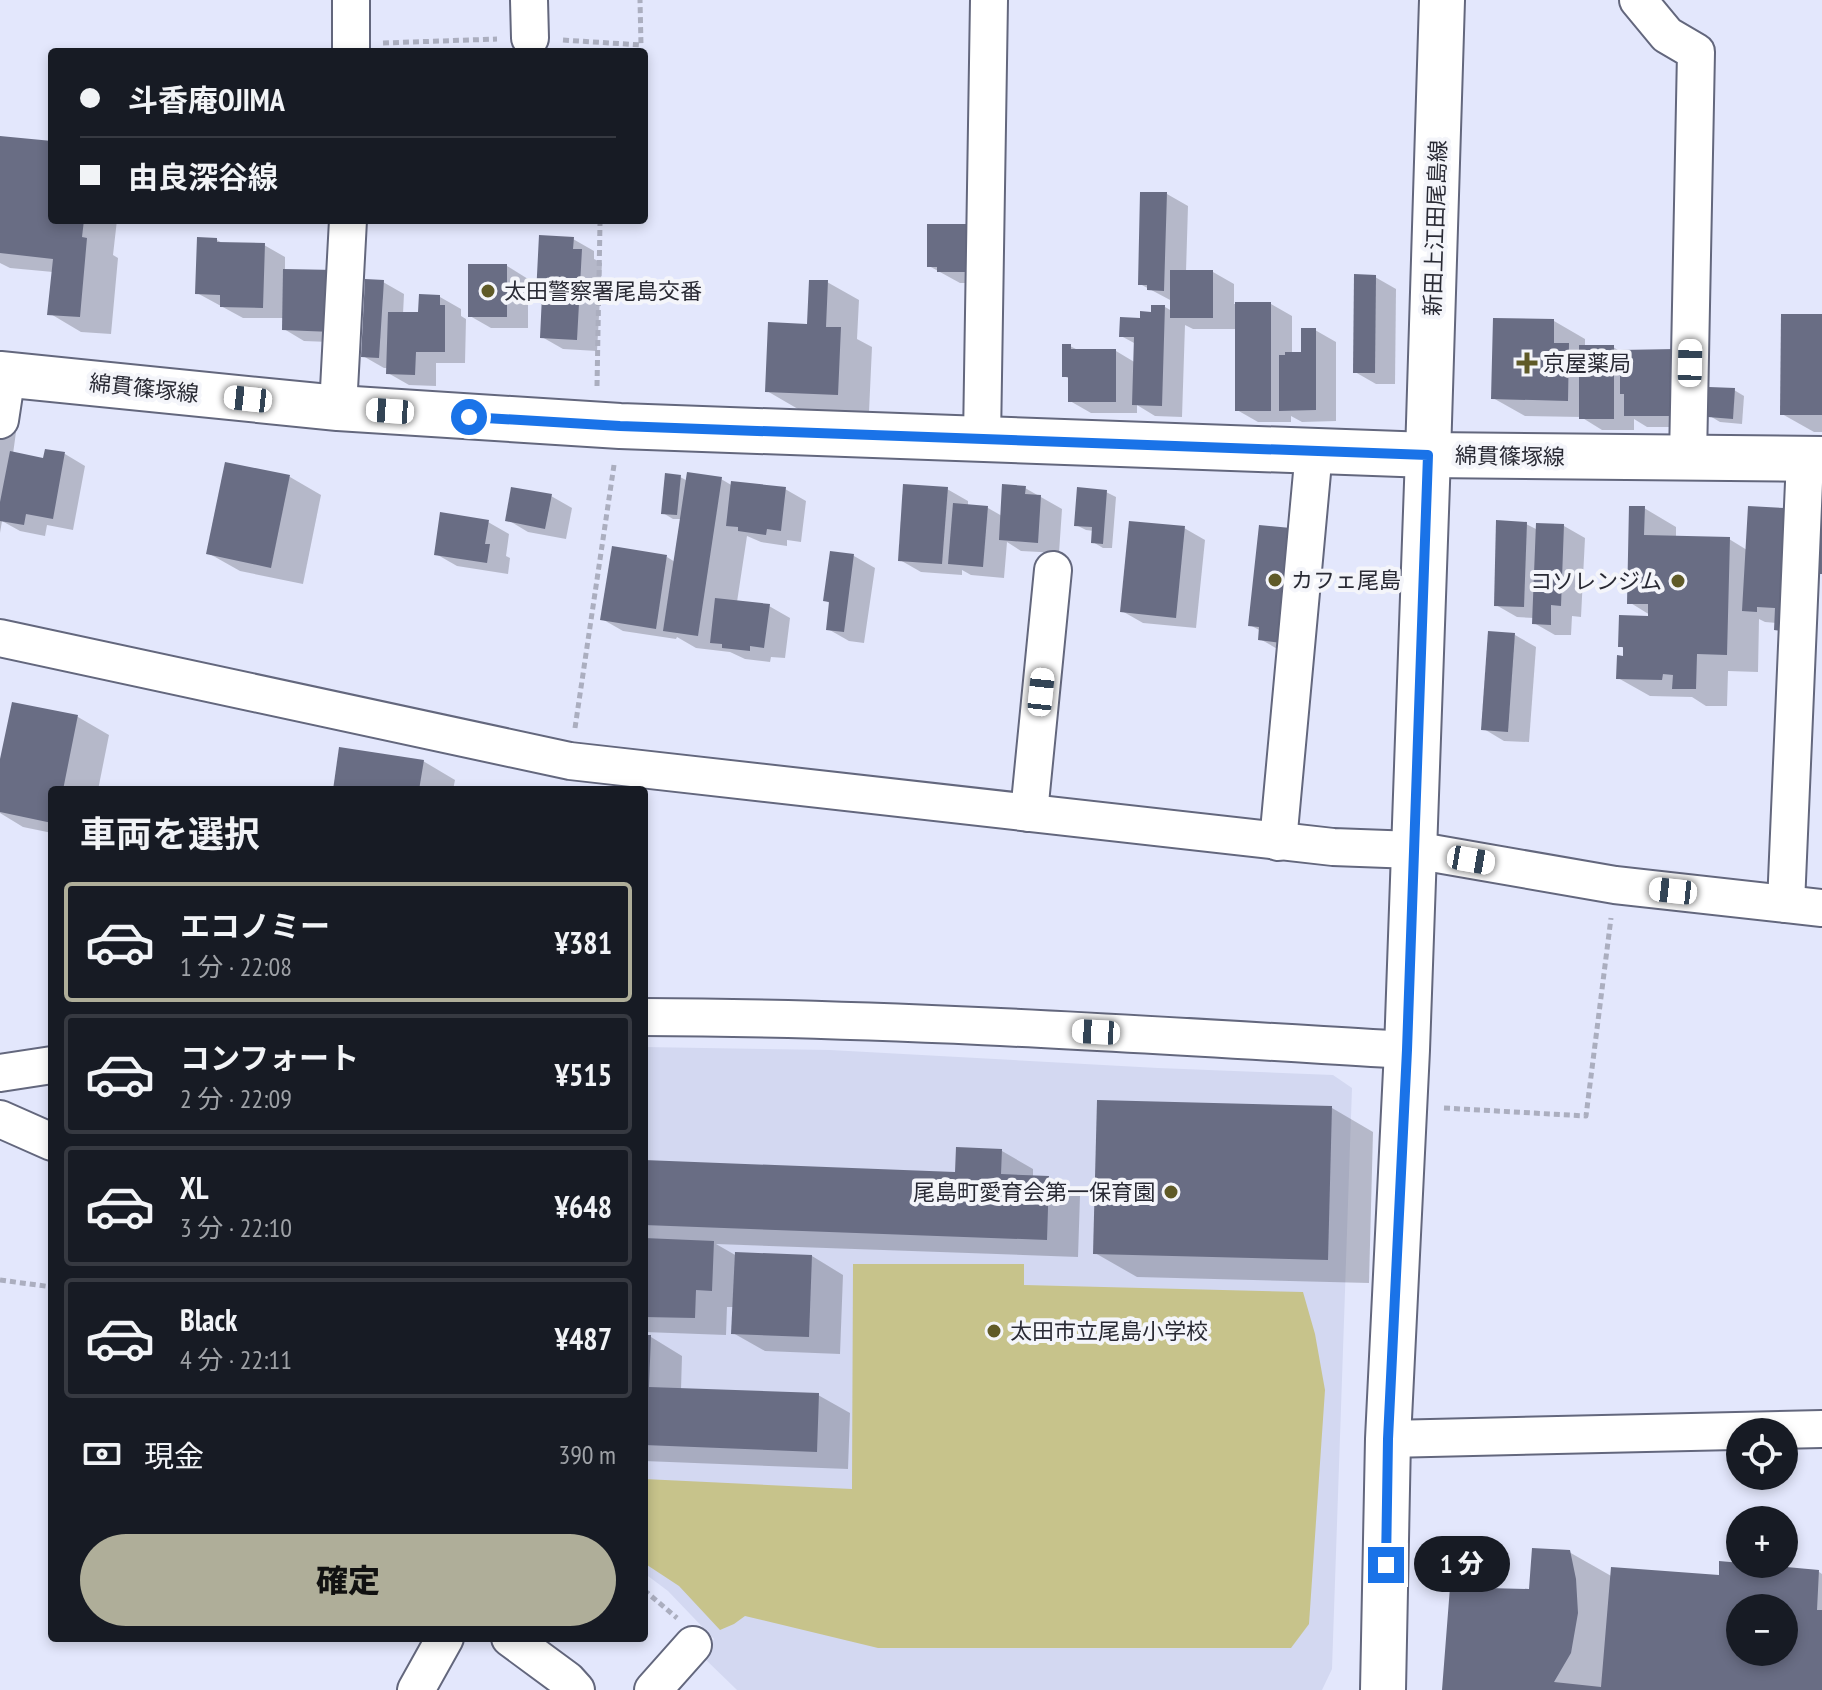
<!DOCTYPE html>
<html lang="ja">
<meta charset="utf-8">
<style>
body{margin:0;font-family:"PT Sans Narrow","Noto Sans JP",sans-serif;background:#242831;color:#f1f3f6;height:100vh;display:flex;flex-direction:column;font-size:30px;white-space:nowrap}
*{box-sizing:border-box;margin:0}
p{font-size:26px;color:#9ea1a6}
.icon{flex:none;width:44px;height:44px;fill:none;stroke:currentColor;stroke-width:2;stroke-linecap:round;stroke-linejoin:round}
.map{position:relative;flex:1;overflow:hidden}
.side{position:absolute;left:48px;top:786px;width:600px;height:856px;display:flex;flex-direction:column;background:#171b24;border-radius:8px;box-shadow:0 4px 12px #0003}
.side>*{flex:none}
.hud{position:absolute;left:48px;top:48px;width:600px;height:176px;border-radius:8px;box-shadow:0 4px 12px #0003;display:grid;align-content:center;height:176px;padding:0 32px;background:#171b24}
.controls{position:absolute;left:1726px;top:1418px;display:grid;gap:16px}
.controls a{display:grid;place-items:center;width:72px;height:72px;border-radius:50%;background:#171b24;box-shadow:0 4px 12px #0003;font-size:40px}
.end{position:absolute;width:36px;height:36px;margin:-18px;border:10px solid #1a73e8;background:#fff;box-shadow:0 0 0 4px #fff}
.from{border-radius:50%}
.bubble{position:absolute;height:56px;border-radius:28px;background:#171b24;box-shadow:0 4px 12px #0003;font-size:26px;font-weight:800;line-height:56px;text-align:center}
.car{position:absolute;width:24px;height:48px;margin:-24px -12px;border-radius:10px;box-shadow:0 0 6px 2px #0007;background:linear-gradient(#fff 24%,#345 0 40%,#fff 0 76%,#345 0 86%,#fff 0)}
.hud b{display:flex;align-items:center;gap:28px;height:76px;font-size:30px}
.hud b+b{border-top:2px solid #363941}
.hud i{width:20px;height:20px;background:#f1f3f6}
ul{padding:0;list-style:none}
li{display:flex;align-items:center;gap:24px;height:120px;margin:0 16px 12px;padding:0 16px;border:4px solid #363941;border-radius:8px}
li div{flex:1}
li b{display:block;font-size:30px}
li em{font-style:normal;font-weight:800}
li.active{border-color:#afae99}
li>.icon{width:72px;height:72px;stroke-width:1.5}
h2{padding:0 32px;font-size:36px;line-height:96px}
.pay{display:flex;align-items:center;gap:20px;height:88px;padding:0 32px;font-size:30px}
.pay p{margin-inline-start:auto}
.action{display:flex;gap:16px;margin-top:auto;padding:16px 32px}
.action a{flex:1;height:92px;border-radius:48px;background:#afae99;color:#111;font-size:32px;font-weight:800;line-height:92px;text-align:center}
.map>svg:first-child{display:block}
</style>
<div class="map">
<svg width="1822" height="1690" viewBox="0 0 1822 1690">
<rect width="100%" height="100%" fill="#e3e7fc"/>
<path fill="#d3d8f1" d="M644,1047L830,1050L1158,1068L1333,1075L1352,1088L1332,1669L1322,1690H737L704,1658L714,1639L668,1591L644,1573Z"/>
<path fill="#c7c38b" d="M853,1264H1024V1285L1303,1292L1315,1334L1325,1390L1309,1624L1291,1648H878L745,1616L734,1624L720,1630L679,1586L644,1563V1479L852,1489Z"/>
<g fill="#0003" fill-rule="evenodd">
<path d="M0,138L52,143V220H117L113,255L118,258L111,334L81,332L49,313L53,272L10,268L0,263Z"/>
<path d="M1167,194L1188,206L1186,272H1213L1234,284V304H1271L1292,316V354H1303L1315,330L1336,342V421L1302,422L1291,416V422H1258L1237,410V329H1193L1185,325L1182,417L1155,416L1137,405V413H1091L1070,401V379L1064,376L1070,346L1080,351H1116L1136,363V344L1121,336L1165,307L1172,311V301L1140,284Z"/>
<path d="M929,226L989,283H960L929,266Z"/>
<path d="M573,239L594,251V259L602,263L597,351L563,349L542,337L544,297L538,294Z"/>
<path d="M217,240L224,244L264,245L285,257V271L354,343L304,341L284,329V318H243L197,293Z"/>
<path d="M507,266L528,279V328H491L470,316Z"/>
<path d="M1375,277L1396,289L1395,384H1376L1355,372Z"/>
<path d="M383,282L404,294L403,314H420L440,297L461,309V316L466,319L465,363H436V386L409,385L388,373V368H384L363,356Z"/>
<path d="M827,282L859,300L857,339L872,347L869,412L798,409L767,391L809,326Z"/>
<path d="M1822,316V432H1814L1782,414Z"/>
<path d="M1554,321L1585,339V347H1613L1621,352L1697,363L1691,427H1647L1634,419V430H1602L1581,417L1525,416L1493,398Z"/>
<path d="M1734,390L1744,396L1742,424L1720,422L1710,416Z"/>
<path d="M0,422L16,432L13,454L45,460L47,451L65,454L85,466L73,530L47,525L45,536L20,531L2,521L0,533Z"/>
<path d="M227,464L290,477L321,495L303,584L240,571L208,553Z"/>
<path d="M680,477L688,481L721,479L733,486L785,489L806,501L801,542L787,540V546L761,542L747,536L737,602L769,606L790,618L785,658L771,657L770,662L745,659L730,652L696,648L677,637L676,639L623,631L602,619L667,557L675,562L682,519H673L663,513Z"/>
<path d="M1025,488L1062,509L1059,553L1021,551L1007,542L1004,578L971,575L962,570V575L921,572L900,560L947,489L968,501V506L988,508L1002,516Z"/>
<path d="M1106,492L1116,497L1112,548H1103L1093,542L1094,531L1086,530L1076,525Z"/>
<path d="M551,496L572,508L566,539L528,532L508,520Z"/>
<path d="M1644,508L1676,527V538L1729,539L1747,550L1784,510L1805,522L1797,641L1776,629L1777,623L1765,622L1759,619L1758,672L1728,671L1727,706H1706L1692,697L1650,696L1618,678L1625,658V649L1620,646L1655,618L1629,602Z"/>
<path d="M488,522L509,534L506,556L510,558L508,574L457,566L436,554Z"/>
<path d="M1526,524L1538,530L1564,526L1585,538L1581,617L1572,616L1571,635H1555L1534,623V618L1517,617L1496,605Z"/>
<path d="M1261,527L1281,651L1260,639L1261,631L1250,625Z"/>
<path d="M1184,528L1205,540L1196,628L1143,623L1122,611Z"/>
<path d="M832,553L854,556L875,568L864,643L849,641L828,629L831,604L825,600Z"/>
<path d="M1515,635L1536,647L1529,742L1504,741L1484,729Z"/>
<path d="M14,704L78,717L109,735L98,790H52V833L23,827L0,813V769Z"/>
<path d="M423,761L455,780L453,790H335Z"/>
<path d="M1332,1108L1373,1132L1369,1283L1137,1277L1095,1253Z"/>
<path d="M1002,1151L1033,1169V1177L1048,1178L1080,1196L1078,1257L716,1244L737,1256H812L843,1275L840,1354L765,1351L733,1333L735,1307H727L726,1335L644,1332V1162L957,1174Z"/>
<path d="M644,1337H651L682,1356L681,1390L818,1395L850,1413L848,1469L644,1461Z"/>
<path d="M1569,1552L1613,1577H1721L1819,1572L1822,1574V1690H1444L1531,1591ZM1740,1608H1784V1652H1740Z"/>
</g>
<g fill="#696d84" fill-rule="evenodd">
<path d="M0,136L52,141V220H84L82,237L87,238L80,317L47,315L53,259L0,253Z"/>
<path d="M1140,192H1167L1164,291L1147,290V285H1138Z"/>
<path d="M927,224H968V272H937V267H927Z"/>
<path d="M539,235L574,237L573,249H582L577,340L540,338L542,295H536Z"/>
<path d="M197,237L217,238V242L265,243L263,308L220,307V295L195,294Z"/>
<rect x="468" y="264" width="39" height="53"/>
<path d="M283,269L335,270L333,332L282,330Z"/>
<rect x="1170" y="270" width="43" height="48"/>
<path d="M1354,274L1376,275L1375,373H1353Z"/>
<path d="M365,279L384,280L379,358L361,357Z"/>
<path d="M809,280H828L826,327H841L838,395L765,392L768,322L807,324Z"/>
<path d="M419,294L440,295V305H445V352H416L415,375L386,374L388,312H418Z"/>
<rect x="1235" y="302" width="36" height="109"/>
<path d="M1151,305H1165L1162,406L1132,405L1134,337H1119L1120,317L1140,318V311L1151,312Z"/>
<path d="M1781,314H1822V415H1780Z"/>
<path d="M1493,318L1554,319V343H1569L1568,401L1491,399Z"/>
<path d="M1301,328H1316V410L1279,411V355H1285V352H1301Z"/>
<path d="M1062,344H1071V349H1116V402H1068V377H1062Z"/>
<rect x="1579" y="345" width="35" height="74"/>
<path d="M1676,349L1677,391H1670L1671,416H1624V394H1620V350Z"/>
<path d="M1709,387L1735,388L1733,419L1708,417Z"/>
<path d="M45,449L65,452L53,519L26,514L24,525L0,521V502L10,451L43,458Z"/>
<path d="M225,462L290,475L271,568L206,554Z"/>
<path d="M687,472L722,477L698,636L663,631Z"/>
<path d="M665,473L681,475L677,515L661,514Z"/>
<path d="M731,481L786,487L781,531L767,529L766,535L738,531V527L726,526Z"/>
<path d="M903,484L948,487L942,564L898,561Z"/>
<path d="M1002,484L1026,486L1025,494L1041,495L1038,543L999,540Z"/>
<path d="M511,487L552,494L545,529L505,521Z"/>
<path d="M1077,487L1107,490L1103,544L1091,543L1092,527L1074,526Z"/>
<path d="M953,503L988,506L983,567L948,564Z"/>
<path d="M1629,506H1645L1644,535L1730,537L1727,655L1697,654L1696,689H1672L1673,675L1663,674L1662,680L1616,679L1617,655L1623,656V647H1618L1619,615L1648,616V604H1627Z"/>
<path d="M1748,506L1784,508L1781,582L1785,583L1782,631L1774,630L1775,608L1757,607V612L1742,611Z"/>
<path d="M440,512L489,520L485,544H490L487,563L434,555Z"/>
<path d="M1812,518H1822V574H1811Z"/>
<path d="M1496,520L1527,522L1524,607L1494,606Z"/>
<path d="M1129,521L1185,526L1176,618L1120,612Z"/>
<path d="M1536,523L1564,524L1561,606L1551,605V625L1532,624Z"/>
<path d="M1259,525L1301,529L1289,644L1258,640L1259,627L1248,626Z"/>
<path d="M612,546L667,555L656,629L600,620Z"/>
<path d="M830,551L854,554L844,632L826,630L829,602L823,601Z"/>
<path d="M715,598L770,604L764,648L750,646V651L722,648V644L710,643Z"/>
<path d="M1488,631L1515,633L1508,732L1481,730Z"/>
<path d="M12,702L78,715L63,790H52V823L0,812V759Z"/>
<path d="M339,747L424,760L419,790H333Z"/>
<path d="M1097,1100L1332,1106L1328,1260L1093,1254Z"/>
<path d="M956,1147L1002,1149L1001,1174L1049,1176L1047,1240L644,1225V1160L955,1172Z"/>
<path d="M644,1238L714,1241L712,1291L696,1290L695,1318L644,1317Z"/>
<path d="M735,1252L812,1255L809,1337L731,1334Z"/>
<path d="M644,1335H651L649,1387L819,1393L817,1452L644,1445Z"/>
<path d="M1532,1548L1570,1550L1576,1579L1578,1613L1571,1653L1554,1682L1601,1687L1611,1567L1719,1575V1561L1819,1570L1817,1610H1822V1690H1442L1450,1587L1529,1589ZM1740,1608H1784V1652H1740Z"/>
</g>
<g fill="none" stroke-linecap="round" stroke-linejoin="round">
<defs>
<g id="minor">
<path d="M529,0L530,38"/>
<path d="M1638,0L1667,35L1696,52L1688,458"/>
<path d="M351,52V0"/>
<path d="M338,408L348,220"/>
<path d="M0,420L7,374"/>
<path d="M982,439L989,0"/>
<path d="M0,638L570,761L1333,847L1414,850L1615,885L1822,908"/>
<path d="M1029,813L1053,570"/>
<path d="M1278,842L1314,451"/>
<path d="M1786,904L1805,459"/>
<path d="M644,1017C899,1018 1153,1035 1407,1050"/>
<path d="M0,1073L52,1065"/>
<path d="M0,1119L52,1142"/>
<path d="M1388,1439L1822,1429"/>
<path d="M510,1638L567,1680L576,1690"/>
<path d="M416,1690L445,1638"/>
<path d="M653,1690L693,1645"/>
</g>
<g id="major">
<path d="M0,374L338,408L620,426L1428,455L1822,459"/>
<path d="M1383,1690L1388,1439L1407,1050L1428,455L1442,0"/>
</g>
</defs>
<use href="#minor" stroke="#63677d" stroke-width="40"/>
<use href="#major" stroke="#63677d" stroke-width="48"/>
<g stroke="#abaebf" stroke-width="5" stroke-dasharray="6 4" stroke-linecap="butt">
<path d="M563,40L641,45L640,0"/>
<path d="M383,43L497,39"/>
<path d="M597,386L600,223"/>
<path d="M575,728L614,465"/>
<path d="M1444,1108L1586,1116L1611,918"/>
<path d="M0,1280L52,1287"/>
<path d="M644,1590L677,1618"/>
</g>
<use href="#minor" stroke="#fff" stroke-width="36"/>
<use href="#major" stroke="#fff" stroke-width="44"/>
</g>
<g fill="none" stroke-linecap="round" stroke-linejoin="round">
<path stroke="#1a73e8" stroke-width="10" d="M469,417L620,426L1428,455L1407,1050L1388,1439L1386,1565"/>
</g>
<g fill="#5f5a27" stroke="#f4f5fa" stroke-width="3">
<circle cx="488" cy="291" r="8"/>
<path d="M1523 351h8v8h8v8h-8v8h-8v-8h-8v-8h8z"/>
<circle cx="1275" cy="580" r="8"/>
<circle cx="1678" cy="581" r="8"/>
<circle cx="1171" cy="1192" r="8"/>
<circle cx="994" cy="1331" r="8"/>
</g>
<g text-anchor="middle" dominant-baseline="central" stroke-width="8" stroke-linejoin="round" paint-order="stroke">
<g font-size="22" fill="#292a34" stroke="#f4f5fa">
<text transform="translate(1435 228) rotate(-88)">新田上江田尾島線</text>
<text transform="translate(144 388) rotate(6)">綿貫篠塚線</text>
<text transform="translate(1510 456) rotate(1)">綿貫篠塚線</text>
</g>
<g font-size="22" fill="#292a34" stroke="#f4f5fa" text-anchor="start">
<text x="504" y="291">太田警察署尾島交番</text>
<text x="1543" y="363">京屋薬局</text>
<text x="1291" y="580">カフェ尾島</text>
<text x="1662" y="581" text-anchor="end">コソレンジム</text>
<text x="1155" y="1192" text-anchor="end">尾島町愛育会第一保育園</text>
<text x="1010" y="1331">太田市立尾島小学校</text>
</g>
</g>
</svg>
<div class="controls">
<a><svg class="icon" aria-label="locate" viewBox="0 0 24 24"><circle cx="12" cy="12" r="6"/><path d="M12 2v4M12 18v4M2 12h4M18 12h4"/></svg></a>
<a>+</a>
<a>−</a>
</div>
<i class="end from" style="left:469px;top:417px"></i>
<i class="end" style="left:1386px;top:1565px"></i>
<div class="bubble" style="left:1414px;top:1536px;width:96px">1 分</div>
<i class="car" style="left:1690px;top:363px;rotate:1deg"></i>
<i class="car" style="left:248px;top:399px;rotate:276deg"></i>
<i class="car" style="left:390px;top:411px;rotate:274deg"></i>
<i class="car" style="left:1041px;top:692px;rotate:6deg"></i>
<i class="car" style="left:1471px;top:860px;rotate:100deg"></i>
<i class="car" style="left:1673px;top:891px;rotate:276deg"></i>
<i class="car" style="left:1096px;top:1032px;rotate:273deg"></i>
<div class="hud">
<b><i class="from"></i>斗香庵OJIMA</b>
<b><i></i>由良深谷線</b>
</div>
<section class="side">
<h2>車両を選択</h2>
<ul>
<li class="active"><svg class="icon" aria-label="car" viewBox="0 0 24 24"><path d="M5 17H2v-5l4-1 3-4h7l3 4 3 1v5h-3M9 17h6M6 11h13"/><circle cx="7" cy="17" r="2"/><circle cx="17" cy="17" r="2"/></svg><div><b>エコノミー</b><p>1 分 · 22:08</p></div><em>¥381</em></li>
<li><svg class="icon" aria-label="car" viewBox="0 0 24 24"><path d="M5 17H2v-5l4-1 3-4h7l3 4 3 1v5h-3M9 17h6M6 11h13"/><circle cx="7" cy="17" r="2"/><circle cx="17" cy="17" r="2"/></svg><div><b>コンフォート</b><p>2 分 · 22:09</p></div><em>¥515</em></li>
<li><svg class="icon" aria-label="car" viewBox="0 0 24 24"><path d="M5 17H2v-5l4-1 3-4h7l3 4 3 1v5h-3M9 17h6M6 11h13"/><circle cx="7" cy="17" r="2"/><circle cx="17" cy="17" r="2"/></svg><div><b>XL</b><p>3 分 · 22:10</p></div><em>¥648</em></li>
<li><svg class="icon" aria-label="car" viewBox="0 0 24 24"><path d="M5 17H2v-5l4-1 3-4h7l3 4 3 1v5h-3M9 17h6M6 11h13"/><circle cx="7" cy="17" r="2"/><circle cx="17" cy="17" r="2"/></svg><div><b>Black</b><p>4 分 · 22:11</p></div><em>¥487</em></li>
</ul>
<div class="pay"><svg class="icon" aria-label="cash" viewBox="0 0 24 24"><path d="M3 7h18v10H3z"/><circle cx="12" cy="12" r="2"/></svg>現金<p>390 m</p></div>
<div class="action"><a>確定</a></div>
</section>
</div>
